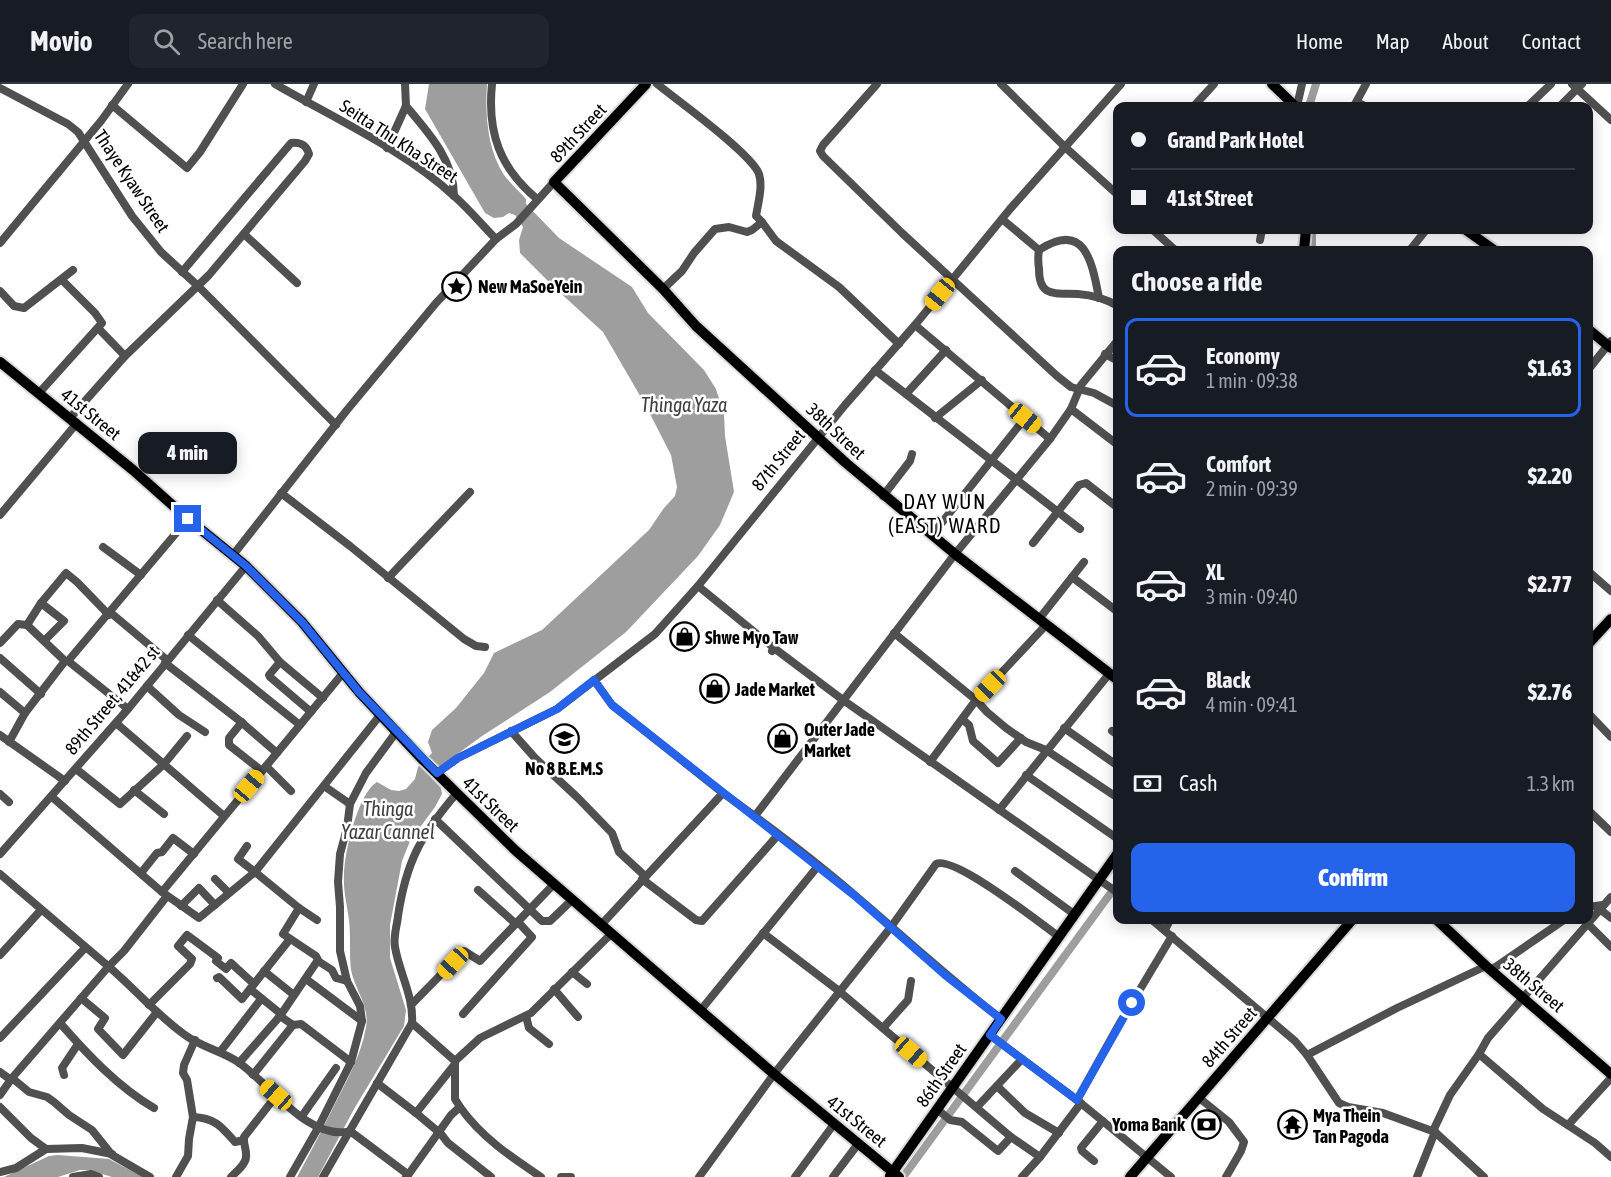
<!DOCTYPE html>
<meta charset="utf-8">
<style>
body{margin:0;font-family:"Asap Condensed",sans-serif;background:#20242c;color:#f1f3f6;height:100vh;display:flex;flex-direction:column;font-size:22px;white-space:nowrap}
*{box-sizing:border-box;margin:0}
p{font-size:20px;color:#9ea1a6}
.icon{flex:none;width:33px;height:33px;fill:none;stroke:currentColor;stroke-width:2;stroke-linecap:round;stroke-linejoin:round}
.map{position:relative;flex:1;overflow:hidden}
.drawer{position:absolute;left:1113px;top:162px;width:480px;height:678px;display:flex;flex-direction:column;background:#171b24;border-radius:12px;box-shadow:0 3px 15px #0003}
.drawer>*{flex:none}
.banner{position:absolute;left:1113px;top:18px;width:480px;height:132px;border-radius:12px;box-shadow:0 3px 15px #0003;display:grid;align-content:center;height:132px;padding:0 18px;background:#171b24}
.end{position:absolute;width:27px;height:27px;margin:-14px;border:8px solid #2563eb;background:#fff;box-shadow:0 0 0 3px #fff}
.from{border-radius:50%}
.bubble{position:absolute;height:42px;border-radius:12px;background:#171b24;box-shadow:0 3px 15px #0003;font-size:20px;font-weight:800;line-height:42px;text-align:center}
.car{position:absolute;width:18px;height:36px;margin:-18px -9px;border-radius:8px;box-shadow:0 0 4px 2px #0007;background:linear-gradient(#f5c518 24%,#345 0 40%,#f5c518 0 76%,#345 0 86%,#f5c518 0)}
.banner b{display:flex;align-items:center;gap:21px;height:57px;font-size:22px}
.banner b+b{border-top:2px solid #363941}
.banner i{width:15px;height:15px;background:#f1f3f6}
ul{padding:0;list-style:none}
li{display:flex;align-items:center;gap:18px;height:99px;margin:0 12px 9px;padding:0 6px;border:3px solid transparent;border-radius:12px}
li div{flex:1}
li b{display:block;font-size:22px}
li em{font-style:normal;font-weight:800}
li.active{border-color:#2563eb}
li>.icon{width:54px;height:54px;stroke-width:1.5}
h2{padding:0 18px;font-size:27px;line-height:72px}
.pay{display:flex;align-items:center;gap:15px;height:66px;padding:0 18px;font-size:22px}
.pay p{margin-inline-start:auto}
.cta{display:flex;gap:12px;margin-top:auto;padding:12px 18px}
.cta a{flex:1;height:69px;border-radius:12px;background:#2563eb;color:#fff;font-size:24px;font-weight:800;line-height:69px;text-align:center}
header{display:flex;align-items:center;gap:36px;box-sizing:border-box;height:84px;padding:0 30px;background:#171b24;border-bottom:2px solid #363941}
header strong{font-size:28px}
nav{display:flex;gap:33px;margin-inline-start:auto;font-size:21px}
.search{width:420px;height:54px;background:#20242c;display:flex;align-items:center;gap:15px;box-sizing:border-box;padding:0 21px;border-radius:12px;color:#9ea1a6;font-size:22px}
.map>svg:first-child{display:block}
</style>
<header>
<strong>Movio</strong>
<div class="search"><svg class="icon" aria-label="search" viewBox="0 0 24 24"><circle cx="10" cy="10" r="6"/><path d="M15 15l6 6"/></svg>Search here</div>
<nav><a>Home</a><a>Map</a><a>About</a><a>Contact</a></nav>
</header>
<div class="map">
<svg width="1611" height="1093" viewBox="0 0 1611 1093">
<rect width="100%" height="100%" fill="#fff"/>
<g fill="#9e9e9e">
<path d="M429,0H487C485,29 487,65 504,91C510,99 519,107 526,115V120L559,154L632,203L648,229L704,286L716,305L724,331L725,352L734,408L720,441L698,472L626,548L550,608L482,652L441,682L425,687L441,704L442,710L435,723L410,757L402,777L390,841V874L406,926L404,942L354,1025L318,1093H297C309,1071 320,1050 331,1028C344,1001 361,973 366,943C370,923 355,906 351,886C349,870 351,853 349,836C347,821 343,806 344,791C344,769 358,709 377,698L391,706L399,707L406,705L415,695L418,683L432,669L428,658L432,646L456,624L484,589L494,569L542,546L649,446L664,424L675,412L677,403L671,371L646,322L603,248L556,205L520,169L519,156L523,143L515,131L509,129L503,133L494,134L485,129L425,25Z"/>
<path d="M58,1071L109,1075L143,1093H112L89,1086H80L58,1093H4L49,1072Z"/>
</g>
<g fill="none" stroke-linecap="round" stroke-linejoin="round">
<g stroke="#9e9e9e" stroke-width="8">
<path d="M1309,22L1316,0"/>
<path d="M1312,166V146"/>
<path d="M903,1093L1118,799"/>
</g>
<defs>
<g id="major">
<path d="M646,0L554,98L663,205L696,242L846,379L955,470L1118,596"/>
<path d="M1272,0L1295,22"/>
<path d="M1466,146L1494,166"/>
<path d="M1304,166L1306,146"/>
<path d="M1588,245L1611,264"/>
<path d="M0,278L133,386L188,435L246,482L302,538L359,608L423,676L516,767L774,990L899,1093"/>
<path d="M1588,560L1611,535"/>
<path d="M1437,836L1486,882L1611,990"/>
<path d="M890,1092L1118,769"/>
<path d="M1130,1093L1352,836"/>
</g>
</defs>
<use href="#major" stroke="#dbdbdb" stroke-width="14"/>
<g stroke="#505050" stroke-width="8">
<path d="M275,0C332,33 406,67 454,112C469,125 482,141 496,155"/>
<path d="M492,0C487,49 500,84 537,115"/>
<path d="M657,0C677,16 752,70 759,90C763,103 758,119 756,132L762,138L752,146L747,148L729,143L715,145L694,169L682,187L663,205"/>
<path d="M877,0L823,61L820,67L823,72L902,149L1057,292L1071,303L1094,309L1118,322"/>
<path d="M1001,0L1066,64L1118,111"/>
<path d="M1572,0L1611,36"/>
<path d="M0,4L68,40L78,48L132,132L161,168L198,202L336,341"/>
<path d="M306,18L314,0"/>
<path d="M1357,18L1365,22"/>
<path d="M112,21L187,84L200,68L243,0"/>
<path d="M406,22C428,48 454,76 454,112"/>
<path d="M1194,22L1214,0"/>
<path d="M1297,22L1302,0"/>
<path d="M1354,22L1366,0"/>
<path d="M1528,22L1551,0"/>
<path d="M1560,22L1582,0"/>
<path d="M387,64L406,22L405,0"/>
<path d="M1002,135L1039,166C1038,172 1038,178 1039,185C1039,214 1055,209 1078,210C1091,211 1106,215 1118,222"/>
<path d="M762,138L776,157L839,203L899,260"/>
<path d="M1153,146L1175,166"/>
<path d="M245,151L297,199"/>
<path d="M1260,156L1262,146"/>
<path d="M0,159L101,37L128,0"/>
<path d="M1039,166C1085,136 1092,178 1099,214"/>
<path d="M1410,166L1426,146"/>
<path d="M0,207L14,222L24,224L73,186"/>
<path d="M915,241L1050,355"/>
<path d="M98,244L125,272"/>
<path d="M1105,270L1118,277"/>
<path d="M875,286L1080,445"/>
<path d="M1588,286L1611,257"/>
<path d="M39,309L102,239L95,229L62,196"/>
<path d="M906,310L946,266"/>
<path d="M1071,325L1118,361"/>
<path d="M70,334L125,272L209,191L305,77L309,70C306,60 300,58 291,59L182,188"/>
<path d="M935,334L982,296"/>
<path d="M281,409L350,462L464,555L476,562L485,563"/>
<path d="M883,412L910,377L912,370"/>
<path d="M0,431L77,339"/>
<path d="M932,451L1025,334"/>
<path d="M1033,459L1079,401L1086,399L1118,424"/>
<path d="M103,463L141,491"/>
<path d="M233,471L347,326L436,219L496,155L516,140L554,98"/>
<path d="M1588,487L1611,507"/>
<path d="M1072,493L1118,528"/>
<path d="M388,494L470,408"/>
<path d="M698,502L774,564L772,567"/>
<path d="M217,516L258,552L280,578L323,614"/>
<path d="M41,519L64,537L44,557"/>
<path d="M111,529L167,576"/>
<path d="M1039,535L1084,478"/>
<path d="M27,541L41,519L66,489L77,498L109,531"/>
<path d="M894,549L976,616L1046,541"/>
<path d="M188,551L300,641"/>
<path d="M0,559L18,540L27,541L65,577"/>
<path d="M774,564L843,616L1118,809"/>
<path d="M0,574L41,610"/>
<path d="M68,577L128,625"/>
<path d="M280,578L269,591L270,593L311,628"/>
<path d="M165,579L240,637L277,669"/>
<path d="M594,596L612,621L723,709"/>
<path d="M147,602L179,631L205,648"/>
<path d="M0,608L25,629"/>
<path d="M1588,629L1611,653"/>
<path d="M962,635L969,641L973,657L998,679L1021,654"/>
<path d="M242,638L229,654V661L262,687"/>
<path d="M116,639L224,732"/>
<path d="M1064,644L1118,682"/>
<path d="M511,647L535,674L578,714L612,749L619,768L645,792"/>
<path d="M1112,647L1118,651"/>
<path d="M0,651L65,697"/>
<path d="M9,658L25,629L65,577H68L188,435"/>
<path d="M930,678L976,616L987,628L1006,644L1026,658L1046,666L1118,714"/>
<path d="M266,682L291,707"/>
<path d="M76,685L120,720L164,680L187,652"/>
<path d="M437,689L458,674L557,625L655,550L698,502L845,321L915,241L1010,125L1121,0"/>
<path d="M1026,691L1118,755"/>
<path d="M324,702L350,720L366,689L397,647"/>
<path d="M134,706L164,730"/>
<path d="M0,710L9,718"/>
<path d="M52,713L162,808L199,834L255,788L381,630"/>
<path d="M999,726L1109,590"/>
<path d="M1588,726L1611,748"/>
<path d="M755,732L955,470L1050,355L1071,325L1081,301L1118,256"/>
<path d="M435,735L542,837H550L572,816"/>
<path d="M247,762L238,775L255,788"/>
<path d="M0,770L128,625L246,482"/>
<path d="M1015,787L1074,830"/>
<path d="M141,789L157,769L162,768L173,754L194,770"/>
<path d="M0,790C36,821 72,851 108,882C134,904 157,931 185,951C201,963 222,967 238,978C269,999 309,1058 350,1047L406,1089L408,1091L406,1093"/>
<path d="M215,795L229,809"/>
<path d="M642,795L696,836L702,837L778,751"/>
<path d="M478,806L516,840"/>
<path d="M162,808L343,589"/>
<path d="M1611,813L1488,954L1479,970L1543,1025L1595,1059L1611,1073"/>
<path d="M181,822L199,804L215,821"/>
<path d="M1588,823L1603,821"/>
<path d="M299,824L317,836"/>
<path d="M1601,826L1611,834"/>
<path d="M1152,836L1295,957L1307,971L1339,1019L1348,1023L1383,1029L1435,1048L1484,1093"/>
<path d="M1588,840L1611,863"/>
<path d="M601,841L723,709C769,742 814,776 857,813C905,854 951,896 1001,935"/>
<path d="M1165,846L1170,836"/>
<path d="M763,849L839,907L1011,1053L1040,1073"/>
<path d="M0,871L41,826"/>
<path d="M318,877L332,886L336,894L347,897"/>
<path d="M1491,886L1564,836"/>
<path d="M264,887L294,911"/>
<path d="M572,888L587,900"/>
<path d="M217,894L219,893L242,915L250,905"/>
<path d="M306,895L362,937"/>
<path d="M554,905L578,933"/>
<path d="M81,914L105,934L98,945L123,971L157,928"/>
<path d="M149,921L190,880L192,875L178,862L187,851L218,874L216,877L226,885L231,879L254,900"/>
<path d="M411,921L464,867L480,877L554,800"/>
<path d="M700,927L818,782"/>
<path d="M281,930L250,905L290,855"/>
<path d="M463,930L532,853L518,838"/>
<path d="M280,932L293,941L301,940L351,978"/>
<path d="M526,932L529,944L549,960"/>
<path d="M60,939C87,970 118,1003 154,1024"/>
<path d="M412,939L455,977"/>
<path d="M883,944L908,916L911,897"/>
<path d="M990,951L1077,1016L1171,1093"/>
<path d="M0,954L85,864"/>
<path d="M220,968L261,915"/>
<path d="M1307,971L1397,924L1486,882"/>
<path d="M239,979L280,932L318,876L316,872L283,850L299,824L255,788"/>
<path d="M0,988L11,996"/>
<path d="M64,991L62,984L78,960"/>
<path d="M253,991L293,941"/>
<path d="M12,994L29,1008L47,1013L54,1018L69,1031L92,1046L112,1071L150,1093"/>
<path d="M377,999L416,1029L441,1050L448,1059L491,1093"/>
<path d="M997,1002L1025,1029L1059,1049"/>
<path d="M0,1011L12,994L109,882L124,867L167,812"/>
<path d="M1198,1013L1229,1038L1244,1058L1241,1067L1226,1093"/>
<path d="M1077,1016L1121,937L1172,852"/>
<path d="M0,1023L31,1054L46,1065L82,1064L112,1070"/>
<path d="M460,1023C481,1053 511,1073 541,1093"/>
<path d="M977,1023L1022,975"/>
<path d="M937,1025L950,1036L962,1038L998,1067L1011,1053"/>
<path d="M416,1029L455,980V977L480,954L531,929L611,850"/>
<path d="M302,1032L336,984"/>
<path d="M193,1033C215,1034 221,1042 235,1058L244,1056"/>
<path d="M1568,1041L1611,994"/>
<path d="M1433,1047L1450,1011L1479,970"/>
<path d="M1094,1077L1082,1067L1081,1064L1103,1037"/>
<path d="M0,1088L16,1084L46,1065"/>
<path d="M408,1091L451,1031L460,1023L455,1015V981"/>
<path d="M73,1093L91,1090L99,1093"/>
<path d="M176,1093L188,1072L189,1055L193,1033L187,996L183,989L184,981L195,956"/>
<path d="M231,1093C236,1088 246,1080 246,1073C247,1066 243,1060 244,1053L276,1012"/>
<path d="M290,1093L318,1044L351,978L362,937L360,922L347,897L340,867V823L338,798L340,770L347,744L350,720"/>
<path d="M323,1093L412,939C414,913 399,888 395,863C393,853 397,842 398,832C406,778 421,751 456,710"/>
<path d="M561,1093H571"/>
<path d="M699,1093L774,990L891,843L936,780C954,771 1040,839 1058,852"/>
<path d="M795,1093L834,1040"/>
<path d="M833,1093L858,1060"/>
<path d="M1022,1093L1040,1073L1081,1019"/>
<path d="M1417,1093L1435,1048"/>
</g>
<use href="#major" stroke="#000" stroke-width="10"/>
</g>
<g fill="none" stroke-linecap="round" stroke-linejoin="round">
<path stroke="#2563eb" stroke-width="8" d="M188,435L246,482L302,538L359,608L437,689L458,674L557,625L594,596L612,621L855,812L945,891L1001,935L990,951L1077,1016L1132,919"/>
</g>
<defs>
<symbol id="sight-ring" viewBox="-11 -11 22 22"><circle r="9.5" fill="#fff" stroke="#000" stroke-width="1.5"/><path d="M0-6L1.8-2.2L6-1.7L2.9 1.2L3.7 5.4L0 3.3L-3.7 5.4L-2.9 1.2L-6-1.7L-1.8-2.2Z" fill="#000"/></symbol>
<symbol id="shop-ring" viewBox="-11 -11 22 22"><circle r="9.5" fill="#fff" stroke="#000" stroke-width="1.5"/><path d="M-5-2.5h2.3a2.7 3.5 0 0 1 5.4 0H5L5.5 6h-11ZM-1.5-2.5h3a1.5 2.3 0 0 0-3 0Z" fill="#000"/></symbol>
<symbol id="school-ring" viewBox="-11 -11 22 22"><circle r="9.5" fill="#fff" stroke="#000" stroke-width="1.5"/><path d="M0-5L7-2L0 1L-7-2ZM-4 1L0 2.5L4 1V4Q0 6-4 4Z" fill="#000"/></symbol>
<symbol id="bank-ring" viewBox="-11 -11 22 22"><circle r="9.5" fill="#fff" stroke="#000" stroke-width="1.5"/><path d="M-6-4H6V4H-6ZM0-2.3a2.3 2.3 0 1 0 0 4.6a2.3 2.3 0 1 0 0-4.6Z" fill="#000"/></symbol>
<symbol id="temple-ring" viewBox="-11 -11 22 22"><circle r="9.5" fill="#fff" stroke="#000" stroke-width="1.5"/><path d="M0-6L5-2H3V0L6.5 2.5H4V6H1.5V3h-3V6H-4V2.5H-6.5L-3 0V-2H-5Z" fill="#000"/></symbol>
</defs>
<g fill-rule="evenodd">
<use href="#sight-ring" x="440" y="186" width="33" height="33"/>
<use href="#shop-ring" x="668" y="536" width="33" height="33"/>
<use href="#shop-ring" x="698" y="588" width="33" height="33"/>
<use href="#school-ring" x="548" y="638" width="33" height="33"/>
<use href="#shop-ring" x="766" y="638" width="33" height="33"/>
<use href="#bank-ring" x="1190" y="1024" width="33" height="33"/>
<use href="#temple-ring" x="1276" y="1024" width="33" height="33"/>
</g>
<g text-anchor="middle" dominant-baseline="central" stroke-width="5" stroke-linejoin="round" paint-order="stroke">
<g font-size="18" fill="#000" stroke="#fff">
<text transform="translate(578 49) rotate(-47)">89th Street</text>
<text transform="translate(399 57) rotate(33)">Seitta Thu Kha Street</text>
<text transform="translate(132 97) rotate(56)">Thaye Kyaw Street</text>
<text transform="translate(91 330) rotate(39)">41st Street</text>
<text transform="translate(836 347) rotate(43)">38th Street</text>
<text transform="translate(778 376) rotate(-51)">87th Street</text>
<text transform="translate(112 616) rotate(-50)">89th Street, 41&amp;42 st</text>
<text transform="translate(491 720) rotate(44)">41st Street</text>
<text transform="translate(1534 901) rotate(40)">38th Street</text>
<text transform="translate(1229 953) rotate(-49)">84th Street</text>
<text transform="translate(941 991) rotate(-55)">86th Street</text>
<text transform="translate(857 1037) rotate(39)">41st Street</text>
</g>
<g font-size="18" font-weight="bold" fill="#000" stroke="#fff" text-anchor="start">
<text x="478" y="202">New MaSoeYein</text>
<text x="705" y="553">Shwe Myo Taw</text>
<text x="735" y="605">Jade Market</text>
<text x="804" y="645">Outer Jade<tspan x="804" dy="21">Market</tspan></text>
<text x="564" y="684" text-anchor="middle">No 8 B.E.M.S</text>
<text x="1313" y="1031">Mya Thein<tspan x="1313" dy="21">Tan Pagoda</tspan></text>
<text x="1185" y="1040" text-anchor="end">Yoma Bank</text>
</g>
<g font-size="20" font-style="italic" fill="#3f3f3f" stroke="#fff">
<text x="684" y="320">Thinga Yaza</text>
<text x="388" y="724">Thinga<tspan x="388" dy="23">Yazar Cannel</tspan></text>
</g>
<g font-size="21" letter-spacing="1.5" fill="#000" stroke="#fff">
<text x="945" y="417">DAY WUN<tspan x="945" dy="24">(EAST) WARD</tspan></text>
</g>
</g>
</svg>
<i class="end from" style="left:1132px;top:919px"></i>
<i class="end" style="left:188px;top:435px"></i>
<div class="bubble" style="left:138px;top:348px;width:99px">4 min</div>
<i class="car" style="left:940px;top:210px;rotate:219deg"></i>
<i class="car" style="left:1025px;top:334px;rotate:129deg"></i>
<i class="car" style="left:990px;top:602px;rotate:224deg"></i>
<i class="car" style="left:249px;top:702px;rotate:40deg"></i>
<i class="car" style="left:453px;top:879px;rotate:223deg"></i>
<i class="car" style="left:911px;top:968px;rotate:131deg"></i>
<i class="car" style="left:276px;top:1011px;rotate:311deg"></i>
<div class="banner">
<b><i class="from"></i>Grand Park Hotel</b>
<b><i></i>41st Street</b>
</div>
<section class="drawer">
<h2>Choose a ride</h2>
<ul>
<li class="active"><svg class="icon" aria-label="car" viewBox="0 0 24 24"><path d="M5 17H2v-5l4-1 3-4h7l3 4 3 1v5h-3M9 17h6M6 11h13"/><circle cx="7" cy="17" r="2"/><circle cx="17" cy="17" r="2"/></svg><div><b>Economy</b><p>1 min · 09:38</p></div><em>$1.63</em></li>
<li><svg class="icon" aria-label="car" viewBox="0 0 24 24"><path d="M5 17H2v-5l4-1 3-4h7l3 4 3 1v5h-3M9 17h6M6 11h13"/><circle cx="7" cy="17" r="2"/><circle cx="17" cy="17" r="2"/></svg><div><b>Comfort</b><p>2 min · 09:39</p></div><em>$2.20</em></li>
<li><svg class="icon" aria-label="car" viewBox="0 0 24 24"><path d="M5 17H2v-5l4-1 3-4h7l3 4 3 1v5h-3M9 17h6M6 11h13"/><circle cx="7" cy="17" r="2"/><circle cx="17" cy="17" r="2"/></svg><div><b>XL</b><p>3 min · 09:40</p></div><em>$2.77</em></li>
<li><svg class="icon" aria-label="car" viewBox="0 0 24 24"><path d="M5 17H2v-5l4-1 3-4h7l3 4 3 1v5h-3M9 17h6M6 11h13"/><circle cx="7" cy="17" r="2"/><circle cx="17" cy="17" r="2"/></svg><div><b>Black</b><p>4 min · 09:41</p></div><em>$2.76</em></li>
</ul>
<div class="pay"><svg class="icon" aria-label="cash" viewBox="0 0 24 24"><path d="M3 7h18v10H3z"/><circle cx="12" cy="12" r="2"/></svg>Cash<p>1.3 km</p></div>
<div class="cta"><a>Confirm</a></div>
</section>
</div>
